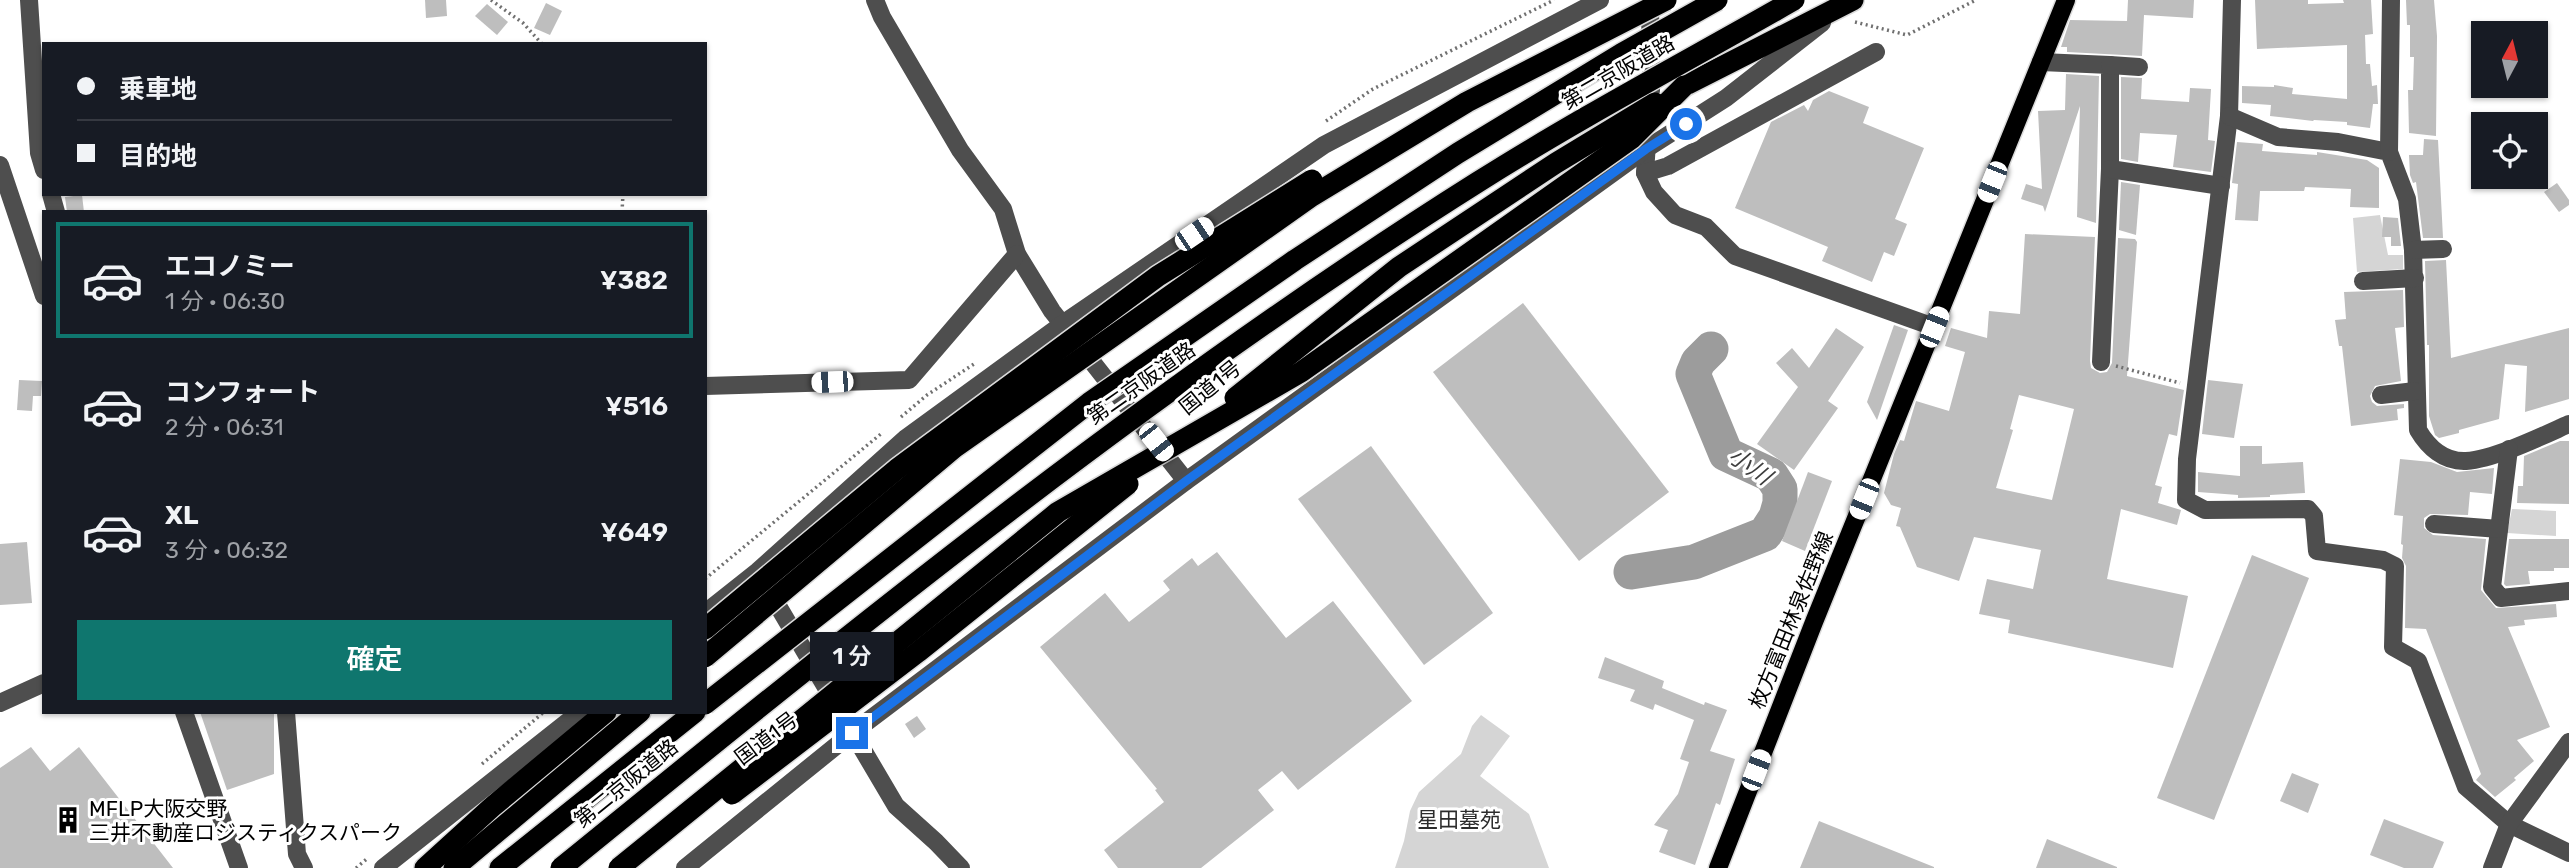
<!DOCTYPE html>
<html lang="ja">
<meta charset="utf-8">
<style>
body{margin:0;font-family:Rubik,"Noto Sans JP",sans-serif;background:#242831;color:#f1f3f6;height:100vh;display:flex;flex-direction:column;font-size:26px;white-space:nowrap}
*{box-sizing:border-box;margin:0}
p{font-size:23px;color:#9ea1a6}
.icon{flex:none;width:38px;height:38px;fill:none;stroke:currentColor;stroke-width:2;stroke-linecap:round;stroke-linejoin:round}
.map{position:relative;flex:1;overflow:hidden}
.sheet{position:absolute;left:42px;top:210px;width:665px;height:504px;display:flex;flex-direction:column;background:#171b24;border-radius:0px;box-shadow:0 2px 5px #0004}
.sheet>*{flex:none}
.top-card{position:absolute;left:42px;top:42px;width:665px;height:154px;border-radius:0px;box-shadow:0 2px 5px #0004;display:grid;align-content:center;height:154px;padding:0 35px;background:#171b24}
.needle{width:46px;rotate:7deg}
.fabs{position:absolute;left:2471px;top:21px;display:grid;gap:14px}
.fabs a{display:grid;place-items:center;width:77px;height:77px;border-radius:0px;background:#171b24;box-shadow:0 2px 5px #0004;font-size:35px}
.end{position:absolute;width:32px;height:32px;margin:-16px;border:9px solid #1a73e8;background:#fff;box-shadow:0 0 0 4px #fff}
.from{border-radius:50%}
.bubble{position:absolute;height:49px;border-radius:0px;background:#171b24;box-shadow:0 2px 5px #0004;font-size:23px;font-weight:600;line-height:49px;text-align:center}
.car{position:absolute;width:21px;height:42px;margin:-21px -10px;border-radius:9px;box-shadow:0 0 5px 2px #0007;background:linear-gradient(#fff 24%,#345 0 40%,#fff 0 76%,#345 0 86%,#fff 0)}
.top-card b{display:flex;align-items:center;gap:24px;height:66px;font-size:26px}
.top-card b+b{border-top:2px solid #363941}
.top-card i{width:18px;height:18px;background:#f1f3f6}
ul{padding:12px 0 0;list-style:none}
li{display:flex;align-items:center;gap:21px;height:116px;margin:0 14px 10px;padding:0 21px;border:4px solid transparent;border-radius:0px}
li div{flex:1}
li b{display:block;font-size:26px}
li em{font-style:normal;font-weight:600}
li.current{border-color:#0f766e}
li>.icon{width:63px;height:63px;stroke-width:1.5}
.cta{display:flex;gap:14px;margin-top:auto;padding:14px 35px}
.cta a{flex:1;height:80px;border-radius:0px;background:#0f766e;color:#fff;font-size:28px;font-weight:600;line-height:80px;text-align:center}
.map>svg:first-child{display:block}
</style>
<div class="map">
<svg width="2569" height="868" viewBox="0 0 2569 868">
<rect width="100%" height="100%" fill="#fff"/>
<g fill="#d5d5d5">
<path d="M2380,215L2388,255H2403V269L2357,272L2353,218Z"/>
<path d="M2512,509L2556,511V536L2507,533Z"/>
<path d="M1481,715L1510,736L1480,776L1529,814L1549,868H1395L1404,841L1410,811L1419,792L1461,754L1472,726Z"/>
</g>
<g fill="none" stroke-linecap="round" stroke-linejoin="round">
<path stroke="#9c9c9c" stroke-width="35" d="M1631,572L1694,562L1765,534L1776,517L1780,503V489L1771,475L1726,454L1693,374L1698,362L1711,349"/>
</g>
<g fill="#bebebe" fill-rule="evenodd">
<path d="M425,0H446L447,16L426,18Z"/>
<path d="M2128,0H2194L2193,18L2144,15L2142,56L2067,52V47H2061L2070,20L2127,21Z"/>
<path d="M2255,0H2308V4L2344,3L2343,0H2371L2373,34L2365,35L2366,64H2370L2372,86L2377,85L2378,104H2373L2370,128L2347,125V122L2314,120L2313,121L2270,116L2271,105L2242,103V86L2274,87V85L2293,88L2292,94L2347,99V45L2257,49Z"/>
<path d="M2406,0H2434L2437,36L2436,136L2409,133L2408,90H2413L2414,57H2410V25H2407Z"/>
<path d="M546,3L562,11L550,35L534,28Z"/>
<path d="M487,4L508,22L497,35L475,16Z"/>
<path d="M2066,74L2099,76L2096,223L2077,217L2080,106L2045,212L2043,206L2021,199L2026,184L2042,189L2038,111L2065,110Z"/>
<path d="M2121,77L2142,78L2141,99L2189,102L2190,88L2211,89L2208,140L2215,141L2211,172L2173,167L2177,135L2140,133L2138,162L2121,159Z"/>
<path d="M1829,91L1869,107L1863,123L1924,148L1895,219L1907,224L1894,256L1884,252L1872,282L1822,261L1828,247L1735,208L1771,122L1804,105L1808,111L1813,100Z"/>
<path d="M2424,139L2438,140L2443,238H2423L2416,182L2413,183L2410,175L2409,155H2423Z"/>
<path d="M2237,142L2263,144L2262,151L2317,155V152L2367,160L2379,168V208L2350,207L2351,189L2305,187L2304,191H2260L2258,221L2235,220L2238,184L2232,183Z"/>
<path d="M2121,182L2140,185L2136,235L2119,230Z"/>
<path d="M2557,183L2569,200V205L2559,212L2544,192Z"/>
<path d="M82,195L84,212H67L65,197Z"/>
<path d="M2383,217L2398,218L2401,246H2391V237H2382Z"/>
<path d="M2025,234L2095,237L2090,361L2091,368L2100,373L2107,372L2112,363L2118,238L2135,239L2137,242L2127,376L2184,390L2177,436L2169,434L2155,485L2162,487L2158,503L2181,510L2177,525L2121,509L2107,579L2188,596L2173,668L2008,633L2010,620L1979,614L1987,579L2033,589L2041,550L1974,537L1959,581L1917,567L1900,527L1896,526L1901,508L1891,505L1884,493L1894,454L1900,440L1904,441L1916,401L1949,411L1965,352L1945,346L1951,328L1987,338L1989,311L2020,314ZM2019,395L2074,409L2052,500L1996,488L2013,430L2010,429Z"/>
<path d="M2446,260L2451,358L2569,328V399L2525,412L2527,366L2505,364L2499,419L2459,430V433L2439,438L2435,435L2429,416V345H2427L2425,261Z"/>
<path d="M2403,290L2404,327L2395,328L2401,381L2375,386L2370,396L2372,402L2377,406L2404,404V408L2397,409L2398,420L2351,426L2342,346H2339L2335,320L2346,319L2344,292Z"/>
<path d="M1523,303L1669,492L1579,561L1433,372Z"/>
<path d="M1894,325L1908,330L1877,420L1867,402Z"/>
<path d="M1836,328L1864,347L1828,401L1838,408L1794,470L1757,444L1798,387L1776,363L1792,348L1809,368Z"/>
<path d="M19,380L42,381L41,396H33L32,411L17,410Z"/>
<path d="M2208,380L2243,384L2234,438L2202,434Z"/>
<path d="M2560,441H2569V504L2517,503L2518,486H2523L2524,456Z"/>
<path d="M1371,446L1493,613L1424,665L1298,499Z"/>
<path d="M2240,446H2262V464L2303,462L2305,493L2270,495V497L2238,498V495L2198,492V472L2240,476Z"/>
<path d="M2400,459L2431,462L2457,472L2494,468L2492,494L2470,492L2468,515L2430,514L2424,518V528L2433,535L2486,539L2481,590L2496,608L2556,604L2557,617L2524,620L2525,625L2508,627L2550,727L2517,740L2534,761L2514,778L2516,780L2495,797L2476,780L2481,774L2426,629L2405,628L2406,566L2402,558L2403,545L2401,544L2403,516L2394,515Z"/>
<path d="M1808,472L1832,481L1805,551L1782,541Z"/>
<path d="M2509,539H2569V568H2554V571H2528L2530,584L2506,586L2504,584Z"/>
<path d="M27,542L32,603L0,605V544Z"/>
<path d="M1217,552L1286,638L1333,601L1412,701L1298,790L1282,771L1258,790L1274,810L1201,868H1118L1104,850L1164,802L1155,790L1157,789L1040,647L1105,593L1129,622L1170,590L1163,581L1192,558L1198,566Z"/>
<path d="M2252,555L2309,578L2214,820L2157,798Z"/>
<path d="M1605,657L1664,681L1662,688L1704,705L1705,702L1727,710L1710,751L1735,759L1720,805L1716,803L1695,865L1659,852L1668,830L1654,825L1678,794L1689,762L1680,759L1694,720L1655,704L1653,710L1630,701L1635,690L1598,678Z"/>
<path d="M200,712H274V774L227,790Z"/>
<path d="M917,716L926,729L914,738L905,724Z"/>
<path d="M31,747L50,771L79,747L173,868H0V768Z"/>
<path d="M2292,773L2319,784L2308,813L2280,801Z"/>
<path d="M2384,819L2444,842L2433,868H2404L2370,855Z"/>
<path d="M1819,821L1934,867V868H1800Z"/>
<path d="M2047,839L2117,867V868H2036Z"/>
</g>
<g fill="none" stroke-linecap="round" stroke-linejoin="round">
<defs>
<path id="major" d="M1718,868L1814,622L2066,0"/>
<g id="highway">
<path d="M1684,86L1853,0"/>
<path d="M425,868L492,807L606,712"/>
<path d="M454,868L640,712"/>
<path d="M500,868L695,712"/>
</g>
</defs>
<use href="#major" stroke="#dbdbdb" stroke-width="21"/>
<use href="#highway" stroke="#dbdbdb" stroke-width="24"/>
<g stroke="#707070" stroke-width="3.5" stroke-dasharray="2 3.5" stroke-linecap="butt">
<path d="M491,0L523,23L542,44"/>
<path d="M1855,22L1907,35L1976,0"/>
<path d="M1326,121L1373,89L1554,0"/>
<path d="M622,212L623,194"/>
<path d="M2116,366L2180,383"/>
<path d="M901,417L927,395L974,364"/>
<path d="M705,579L882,433"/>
<path d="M482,764L544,712"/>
<path d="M356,868L368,858"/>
</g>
<g stroke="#4e4e4e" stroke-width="18">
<path d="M29,0L39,153L44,170"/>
<path d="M875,0L882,17L960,150L1003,209L1017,254L1052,311L1186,481"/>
<path d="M1650,0L1651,91"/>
<path d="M2232,0L2229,116L2187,459L2186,500L2205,510L2308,509L2314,516L2317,551L2383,560L2395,566L2393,647L2418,661L2466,787L2509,824L2569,853"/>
<path d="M2041,62L2110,65V169L2101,362"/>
<path d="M2110,65L2139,67"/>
<path d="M2229,116L2278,137L2338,142L2389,152L2407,199L2413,250L2418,430C2428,447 2444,462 2466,461C2495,459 2542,436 2569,424"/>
<path d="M1647,143L1645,173L1654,192L1675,215L1706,227L1735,256L1934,327"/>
<path d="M2389,152L2391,0"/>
<path d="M0,165L44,296"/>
<path d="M2110,169L2221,186"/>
<path d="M1645,173L1668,166L1876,52"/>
<path d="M51,194L56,212"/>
<path d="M2413,250L2443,249"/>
<path d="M2363,281L2415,278"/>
<path d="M705,386L909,380L1017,254"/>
<path d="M2381,395L2415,391"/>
<path d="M2509,449L2492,587L2501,598L2569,591"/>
<path d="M2434,524L2499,529"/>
<path d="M768,589L896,806L936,842L961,868"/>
<path d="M705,613L758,571L906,438L1064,323L1324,145L1600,0"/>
<path d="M0,703L44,683"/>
<path d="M184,712L239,868"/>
<path d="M286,712L297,854L304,868"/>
<path d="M383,868L580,712"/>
<path d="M685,868L852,733L1186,481L1646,149L1726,98L1822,23"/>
<path d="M2492,868L2509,824L2569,742"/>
</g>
<use href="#major" stroke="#000" stroke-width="18"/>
<use href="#highway" stroke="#000" stroke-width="21"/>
<defs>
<g id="highway-bridge">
<path d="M1235,398L1399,267L1556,163L1655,103"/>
<path d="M705,629L897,469L1158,276L1312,180"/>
<path d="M705,657L954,448L1312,196L1467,102L1666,0"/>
<path d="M705,704L1089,403L1295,260L1458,153L1621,54L1717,0"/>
<path d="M732,794L918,652L1128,484"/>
<path d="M561,868C857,627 1154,386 1478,182C1581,117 1689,60 1794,0"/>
<path d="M619,868L1058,512L1301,372L1631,139L1684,86"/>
</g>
</defs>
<use href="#highway-bridge" stroke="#dbdbdb" stroke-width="24" stroke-linecap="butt"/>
<use href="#highway-bridge" stroke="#000" stroke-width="21"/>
</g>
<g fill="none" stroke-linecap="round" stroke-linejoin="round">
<path stroke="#1a73e8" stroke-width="9" d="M852,733L1186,481L1646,149L1686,124"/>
</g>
<defs>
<symbol id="building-bare" viewBox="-9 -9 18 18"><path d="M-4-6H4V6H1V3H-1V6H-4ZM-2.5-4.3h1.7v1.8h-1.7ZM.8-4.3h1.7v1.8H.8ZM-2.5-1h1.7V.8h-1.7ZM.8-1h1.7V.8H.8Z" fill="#000" stroke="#fff" stroke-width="2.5" paint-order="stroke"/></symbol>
</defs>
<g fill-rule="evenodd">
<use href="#building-bare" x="49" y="801" width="38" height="38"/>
</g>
<g text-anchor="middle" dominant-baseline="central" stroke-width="6" stroke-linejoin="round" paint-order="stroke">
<g font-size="21" fill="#000" stroke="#fff">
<text transform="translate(1618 72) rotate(-30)">第二京阪道路</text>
<text transform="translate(1141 383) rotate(-35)">第二京阪道路</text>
<text transform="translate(1210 387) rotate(-39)">国道1号</text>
<text transform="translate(1791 620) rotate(-68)">枚方富田林泉佐野線</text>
<text transform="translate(766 738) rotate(-37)">国道1号</text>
<text transform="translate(626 783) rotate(-39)">第二京阪道路</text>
</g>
<g font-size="21" fill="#000" stroke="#fff" text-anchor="start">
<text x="89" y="808">MFLP大阪交野<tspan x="89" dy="24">三井不動産ロジスティクスパーク</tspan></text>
</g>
<g font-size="21" fill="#2c2c2c" stroke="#fff">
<text x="1459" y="819">星田墓苑</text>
</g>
<g font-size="23" font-style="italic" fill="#3d3d3d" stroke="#fff">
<text transform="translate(1750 466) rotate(35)">小川</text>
</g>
</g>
</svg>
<div class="fabs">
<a><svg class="needle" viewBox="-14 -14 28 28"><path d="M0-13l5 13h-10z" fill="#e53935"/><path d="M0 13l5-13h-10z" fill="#9ea1a6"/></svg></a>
<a><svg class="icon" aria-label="locate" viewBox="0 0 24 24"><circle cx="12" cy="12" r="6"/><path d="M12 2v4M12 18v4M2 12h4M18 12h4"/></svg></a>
</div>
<i class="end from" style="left:1686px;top:124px"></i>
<i class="end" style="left:852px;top:733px"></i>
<div class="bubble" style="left:810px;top:632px;width:84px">1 分</div>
<i class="car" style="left:1992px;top:182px;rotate:202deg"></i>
<i class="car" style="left:1194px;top:234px;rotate:56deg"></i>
<i class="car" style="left:1934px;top:327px;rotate:22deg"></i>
<i class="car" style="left:832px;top:382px;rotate:268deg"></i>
<i class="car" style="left:1156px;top:442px;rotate:142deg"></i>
<i class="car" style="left:1864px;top:499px;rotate:202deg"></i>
<i class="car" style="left:1756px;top:770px;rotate:21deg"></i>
<div class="top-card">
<b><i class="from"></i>乗車地</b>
<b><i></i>目的地</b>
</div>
<section class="sheet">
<ul>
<li class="current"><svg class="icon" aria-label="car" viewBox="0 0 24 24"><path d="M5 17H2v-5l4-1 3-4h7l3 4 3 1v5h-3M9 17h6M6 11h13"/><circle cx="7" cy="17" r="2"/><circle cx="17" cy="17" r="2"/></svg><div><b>エコノミー</b><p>1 分 · 06:30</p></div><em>¥382</em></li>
<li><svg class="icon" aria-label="car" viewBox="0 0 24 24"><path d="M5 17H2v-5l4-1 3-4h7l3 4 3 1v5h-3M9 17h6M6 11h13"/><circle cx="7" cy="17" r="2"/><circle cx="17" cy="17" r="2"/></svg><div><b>コンフォート</b><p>2 分 · 06:31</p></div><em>¥516</em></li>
<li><svg class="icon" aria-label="car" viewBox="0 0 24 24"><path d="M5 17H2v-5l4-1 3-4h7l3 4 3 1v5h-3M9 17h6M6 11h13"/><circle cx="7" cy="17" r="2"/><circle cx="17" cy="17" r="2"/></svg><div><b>XL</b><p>3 分 · 06:32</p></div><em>¥649</em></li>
</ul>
<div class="cta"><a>確定</a></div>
</section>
</div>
